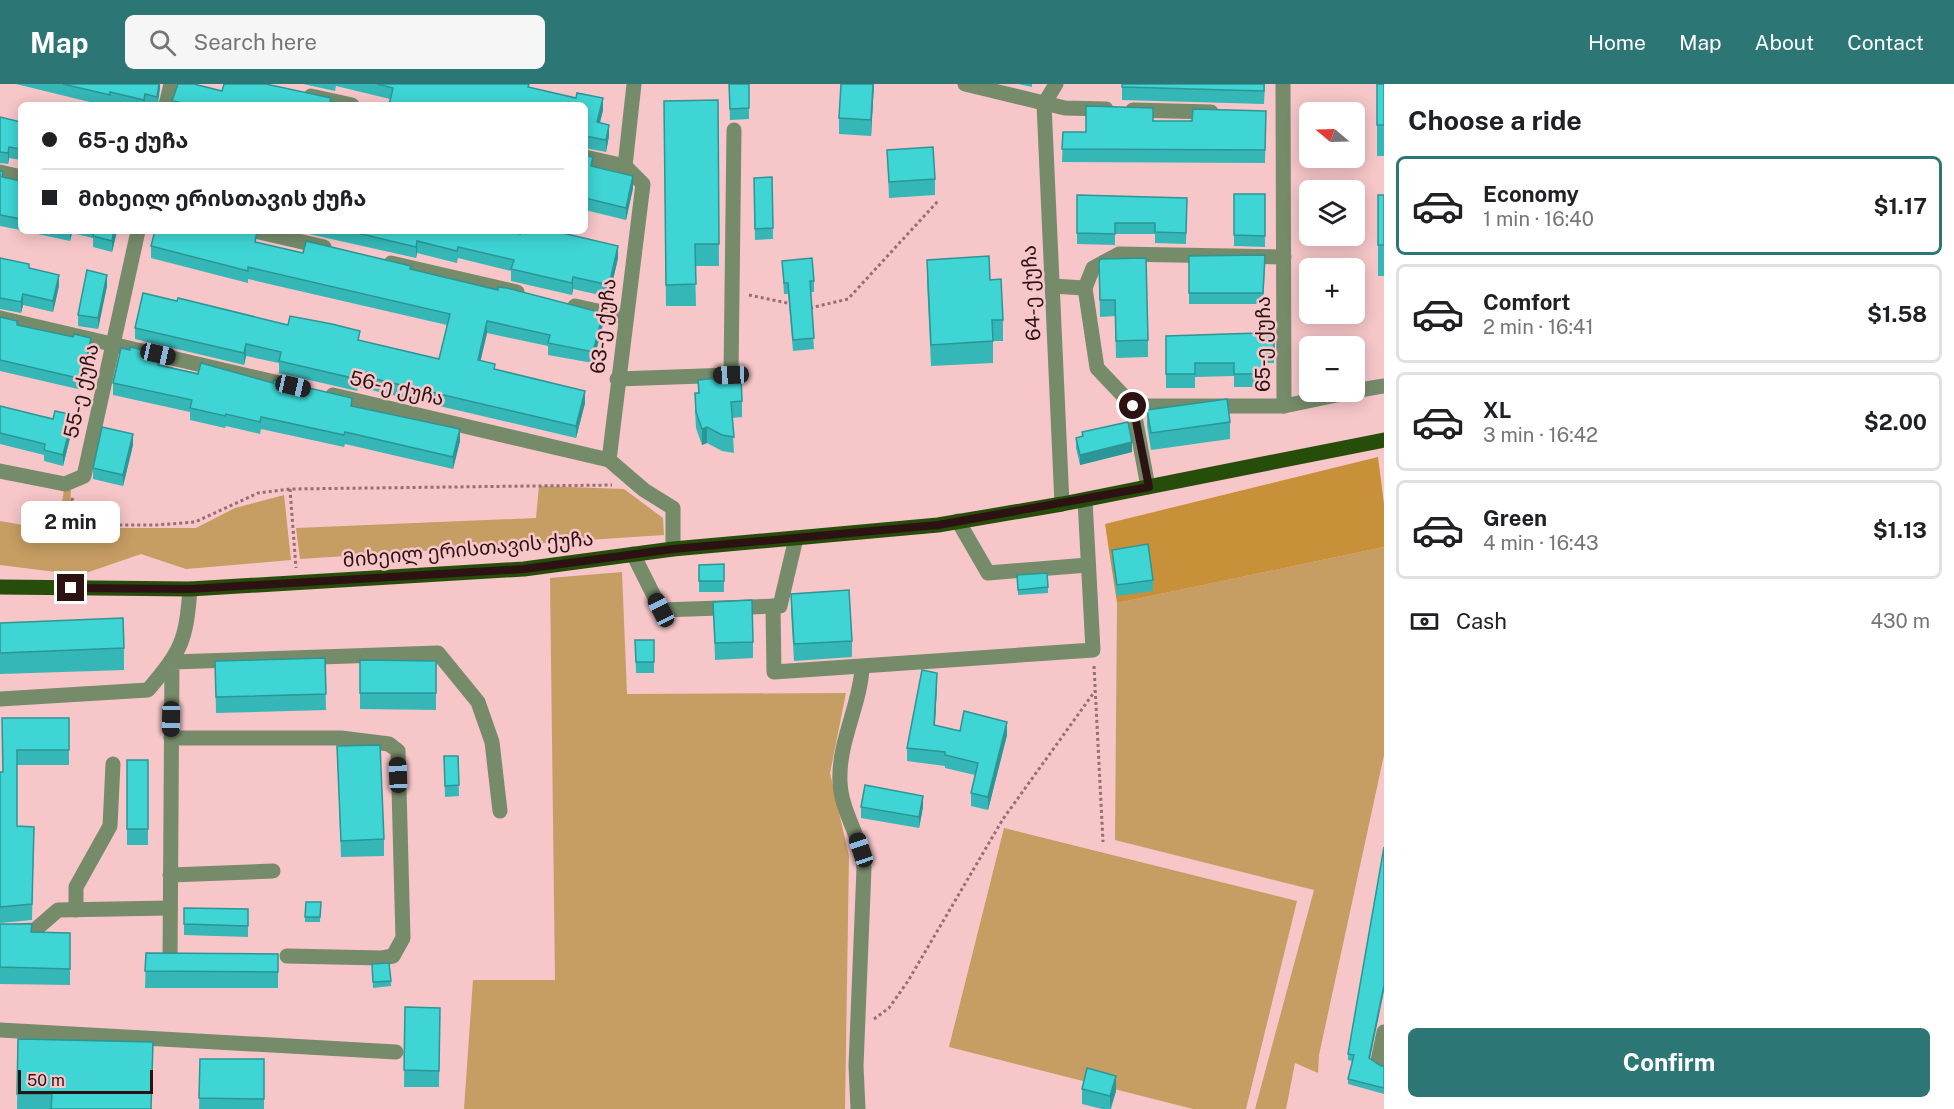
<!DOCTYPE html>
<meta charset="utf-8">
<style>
body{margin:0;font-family:"Public Sans","Noto Sans Georgian",sans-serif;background:#f6f6f6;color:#202124;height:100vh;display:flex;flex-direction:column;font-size:22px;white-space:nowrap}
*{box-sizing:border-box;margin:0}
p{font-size:20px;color:#757577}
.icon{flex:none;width:33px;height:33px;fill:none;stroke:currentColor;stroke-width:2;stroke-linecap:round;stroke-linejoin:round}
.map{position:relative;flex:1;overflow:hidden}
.drawer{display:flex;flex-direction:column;background:#fff;width:570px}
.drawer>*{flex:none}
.guide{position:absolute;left:18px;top:18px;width:570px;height:132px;border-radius:9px;box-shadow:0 3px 15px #0003;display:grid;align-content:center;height:132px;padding:0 24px;background:#fff}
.needle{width:39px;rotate:289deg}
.controls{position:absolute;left:1299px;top:18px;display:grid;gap:12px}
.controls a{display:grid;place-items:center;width:66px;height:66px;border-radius:9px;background:#fff;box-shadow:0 3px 15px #0003;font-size:30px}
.scale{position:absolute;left:18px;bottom:15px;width:135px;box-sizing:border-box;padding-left:6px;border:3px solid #2d1214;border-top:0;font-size:16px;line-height:21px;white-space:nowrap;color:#2d1214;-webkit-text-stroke:4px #f6c6c8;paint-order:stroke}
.end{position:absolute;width:27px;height:27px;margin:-14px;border:8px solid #2d1214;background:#fff;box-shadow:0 0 0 3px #fff}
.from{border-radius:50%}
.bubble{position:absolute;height:42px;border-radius:9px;background:#fff;box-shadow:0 3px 15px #0003;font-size:20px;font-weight:700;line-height:42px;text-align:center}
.car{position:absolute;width:18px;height:36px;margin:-18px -9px;border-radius:8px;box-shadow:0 0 4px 2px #0007;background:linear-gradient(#222 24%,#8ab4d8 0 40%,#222 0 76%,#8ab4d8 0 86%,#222 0)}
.guide b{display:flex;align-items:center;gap:21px;height:57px;font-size:22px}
.guide b+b{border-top:2px solid #e0e0e0}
.guide i{width:15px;height:15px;background:#202124}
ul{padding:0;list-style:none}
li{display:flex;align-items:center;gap:18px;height:99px;margin:0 12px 9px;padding:0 12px;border:3px solid #e0e0e0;border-radius:9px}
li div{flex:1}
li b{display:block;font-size:22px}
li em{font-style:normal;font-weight:700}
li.active{border-color:#2c7676}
li>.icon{width:54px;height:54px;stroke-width:1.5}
h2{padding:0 24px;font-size:27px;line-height:72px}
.pay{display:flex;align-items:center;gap:15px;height:66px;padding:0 24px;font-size:22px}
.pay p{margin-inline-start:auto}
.primary-button{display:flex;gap:12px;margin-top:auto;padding:12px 24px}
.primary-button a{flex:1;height:69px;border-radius:9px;background:#2c7676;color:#fff;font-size:24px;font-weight:700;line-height:69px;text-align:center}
header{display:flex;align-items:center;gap:36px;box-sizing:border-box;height:84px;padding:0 30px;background:#2c7676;color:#fff}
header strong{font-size:28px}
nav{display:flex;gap:33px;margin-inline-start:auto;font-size:21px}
.search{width:420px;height:54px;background:#f6f6f6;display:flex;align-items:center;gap:15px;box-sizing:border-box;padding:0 21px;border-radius:9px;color:#757577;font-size:22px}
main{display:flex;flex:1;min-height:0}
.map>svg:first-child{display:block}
</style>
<header>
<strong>Map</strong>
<div class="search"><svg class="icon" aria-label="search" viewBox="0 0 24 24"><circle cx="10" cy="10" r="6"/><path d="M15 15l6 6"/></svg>Search here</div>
<nav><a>Home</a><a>Map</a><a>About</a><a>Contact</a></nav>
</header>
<main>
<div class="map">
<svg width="1384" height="1025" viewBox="0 0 1384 1025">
<rect width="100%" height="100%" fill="#f6c6c8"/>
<g fill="#c69d63">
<path d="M539,402L624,405L663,434L664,451L300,475L296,444L536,434Z"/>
<path d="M64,405L71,406L70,421L83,436L106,444H196L235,424L284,411L291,476L186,485L141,470L80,491L0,481V437L58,447Z"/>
<path d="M1384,463V671L1319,971L1318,989L1295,979L1286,1025H1255L1314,806L1115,756L1117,519Z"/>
<path d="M622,488L627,610L846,609L830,689L849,772L845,1025H464L473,896H555L550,494Z"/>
<path d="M1004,744L1297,817L1246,1025H1193L949,963Z"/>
</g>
<path fill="#c89039" d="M1378,373L1384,420V463L1117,519L1105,440Z"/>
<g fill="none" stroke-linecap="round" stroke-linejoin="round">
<g stroke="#956f71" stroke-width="3" stroke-dasharray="3 3" stroke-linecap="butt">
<path d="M749,211L792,220"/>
<path d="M810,224L848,215L938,117"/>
<path d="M290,405L296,484"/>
<path d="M73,414L72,416L84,433L102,441H156L195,438L258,409L290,405L612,401"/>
<path d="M1094,582L1103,758"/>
<path d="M874,935L889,924L908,897L1003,735L1095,607"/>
</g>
<g stroke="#758b6a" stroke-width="15">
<path d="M965,0L1065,24L1106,25"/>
<path d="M1056,0L1044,20L1062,420"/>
<path d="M1283,0L1284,322"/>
<path d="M311,12L352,21"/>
<path d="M166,21L171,0"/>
<path d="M1133,26L1211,28"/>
<path d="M585,73L625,82"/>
<path d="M625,82L643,100L609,376L644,406L673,424V465"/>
<path d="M625,82L634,0"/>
<path d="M0,88L21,93"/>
<path d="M255,147L324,163"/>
<path d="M391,179L517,208"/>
<path d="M1052,202L1085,204"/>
<path d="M575,222L625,233"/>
<path d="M0,234L292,302"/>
<path d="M617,295L731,291L734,46"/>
<path d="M1354,307L1384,302"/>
<path d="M333,311L609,376"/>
<path d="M1133,322L1097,284L1085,204L1093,184L1119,170L1284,173"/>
<path d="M1133,322H1284L1351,308"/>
<path d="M1133,322L1148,403"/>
<path d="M0,387L65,400L84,392L138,147"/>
<path d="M958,437L988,489L1088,481"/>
<path d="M633,470L661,526L780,522L796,454"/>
<path d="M773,522L774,588L1093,566L1085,416"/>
<path d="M0,615L148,606C182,566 186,557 190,505"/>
<path d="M171,654H341L389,660L398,667L403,854L393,872L382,874L287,872"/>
<path d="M170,791L273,787"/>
<path d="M76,826V803L110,742L113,680"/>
<path d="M0,848L35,846L58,826L170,824"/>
<path d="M170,878L172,578L438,569L478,618L492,658L500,727"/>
<path d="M0,946L396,968"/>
<path d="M1384,948L1378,977L1384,979"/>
<path d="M858,1025L856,982L864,784C862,754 841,728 840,698C838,658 860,622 862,584"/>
</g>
<path stroke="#274d0a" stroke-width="15" d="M0,503L190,505L524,485L673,465L938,441L1062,420L1384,356"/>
</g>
<g fill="#36b7b7">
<path d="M16,0H160V4L158,21H115L110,20V21H102Z"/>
<path d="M303,0H529V3L603,26L600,38L609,52L606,68L585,64V21L390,15L336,2L335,7Z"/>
<path d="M729,0H749V35L730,36Z"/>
<path d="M874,0L871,52L839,50V34Z"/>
<path d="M1018,0H1032V3Z"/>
<path d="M1265,0L1264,20L1122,16V3Z"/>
<rect x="1377" y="0" width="7" height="72"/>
<path d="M222,7L331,18L337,21H172V17Z"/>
<path d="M718,16L719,182H695L696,222H666L664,17Z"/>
<path d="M1266,27L1265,79L1062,78L1063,48H1086L1153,37H1192Z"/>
<path d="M0,33L21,38V76L9,74L8,80L0,79Z"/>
<path d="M887,66L935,95V111L889,114Z"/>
<path d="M585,71L593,82L633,104L626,136L585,126Z"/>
<path d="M0,86L3,93L21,97V146L0,142Z"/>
<path d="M772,93L773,155L755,156L754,94Z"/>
<path d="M1234,110H1265V163L1234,162Z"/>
<path d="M1077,111L1187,114L1186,160L1155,159V150H1115V161L1077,160Z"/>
<rect x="1378" y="111" width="6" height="81"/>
<path d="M24,147H117L112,168L93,163V154L72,149L70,157Z"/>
<path d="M309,147H510L520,150L533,148L618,174L609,213L573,205L572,211L511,197V187L458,174L457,179L417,169L416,174L309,150Z"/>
<path d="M257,158L303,169L411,185L603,240L593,279L548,271V262L487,249L480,277L495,285L585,319L576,354L358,303L357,307L279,289V279L246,272L244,281L135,255V244L288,241L360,256L439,275L447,241L248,195V199L151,174V162Z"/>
<path d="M1189,172L1265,182L1263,220H1189Z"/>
<path d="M0,174L29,184L59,202L53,228L23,221L21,229L0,225Z"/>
<path d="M927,176L990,196L1003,236V257H993V279L931,282L927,197Z"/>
<path d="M782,177L814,197V208H810L814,265L793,267L788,210H784Z"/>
<path d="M1099,179L1148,256V273L1116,274L1115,232L1100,233Z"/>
<path d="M107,202L98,245L78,242V231Z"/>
<path d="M0,233L17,241L91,265L82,306L0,287Z"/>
<path d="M1274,237V279H1265L1264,303H1234V292L1195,293V304H1166V252L1259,249Z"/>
<path d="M130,266L161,281L352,322L460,357L453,385L345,360L344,363L261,345L260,350L226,342L225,344L190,336V328L113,311V299Z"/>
<path d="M698,296L742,317V333L732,334L734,369L722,367L707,359L702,361L696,344L695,326V309H698Z"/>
<path d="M0,322L73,342L63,382L44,377V371L0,360Z"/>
<path d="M1147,326L1230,338V355L1151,366L1147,342Z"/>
<path d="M1082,348L1132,368L1080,381L1076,364V354L1082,352Z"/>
<path d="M133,361L123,402L93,395V384Z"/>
<path d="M1112,466L1153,496V507L1117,512L1112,477Z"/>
<path d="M724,480V508H699V481Z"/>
<path d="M1017,491L1048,503V509L1018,511Z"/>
<path d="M791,510L852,557V573L794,577L791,526Z"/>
<path d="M713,518L753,558V574L715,576Z"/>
<path d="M0,539L124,564V586L0,590Z"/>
<path d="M635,556H654V589H636Z"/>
<path d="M325,574L326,626L216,629L215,577Z"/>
<path d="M360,576L436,577V626L360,625Z"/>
<path d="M937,602L935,641L960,647L1007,651L988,726L971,722V709L975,691L945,684V682L907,677V664Z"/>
<path d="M2,634H69V681H17V742L34,743L32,836L0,839V688H3Z"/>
<path d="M337,662L384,755V772L341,773Z"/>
<path d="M444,672H458L459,712L445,713Z"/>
<rect x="127" y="676" width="21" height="85"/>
<path d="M861,723H923L919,744L861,734Z"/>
<path d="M321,818L320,838H305V833Z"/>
<path d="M248,825V853L184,851V840Z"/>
<path d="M0,840L32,848L70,849V901L0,900Z"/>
<path d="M146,869L278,870V904H145Z"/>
<path d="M372,880L391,897V902L373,904Z"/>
<path d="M405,923L440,924L439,1003H404Z"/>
<path d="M18,955L152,1025H17Z"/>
<path d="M1348,970L1370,975L1381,982H1384V1010L1348,1000V995L1352,977L1348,976Z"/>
<path d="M200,975H264V1025H199Z"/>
<path d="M1082,1005L1116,1007L1111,1025H1102L1082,1020Z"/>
</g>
<g fill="#2c9595">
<path d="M159,0H160V4L157,21Z"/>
<path d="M873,0H874L871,52V36Z"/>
<path d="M603,14V26L597,50V38Z"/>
<path d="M609,41V52L606,68V56Z"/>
<path d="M9,63V74L8,80V69Z"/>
<path d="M633,92V104L626,136V124Z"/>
<path d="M70,147H72V149L70,157Z"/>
<path d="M114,147H117L112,168V157Z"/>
<path d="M417,157V169L416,174V163Z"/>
<path d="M618,162V174L609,213V201Z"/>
<path d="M59,191V202L53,228V217Z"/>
<path d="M107,191V202L98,245V234Z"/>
<path d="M573,193V205L572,211V199Z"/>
<path d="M23,210V221L21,229V218Z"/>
<path d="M603,229V240L593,279V268Z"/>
<path d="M487,237V249L478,288V276Z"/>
<path d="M91,254V265L82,306V295Z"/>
<path d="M246,260V272L244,281V269Z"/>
<path d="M585,307V319L576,354V342Z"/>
<path d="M73,331V342L63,382V371Z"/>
<path d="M707,343V359L702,361V345Z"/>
<path d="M460,345V357L453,385V373Z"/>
<path d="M133,350V361L123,402V391Z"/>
<path d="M1132,358V368L1080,381V371Z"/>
<path d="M937,589V602L934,654V641Z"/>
<path d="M1007,638V651L988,726V713Z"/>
<path d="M923,712V723L919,744V733Z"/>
<path d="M1384,901V907L1369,980V974Z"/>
<path d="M1116,992V1007L1110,1025V1012Z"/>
</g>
<g fill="#3fd5d5" stroke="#2c9595" stroke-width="1.5">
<path d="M63,0H159L157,13L145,10L144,16L110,8V11Z"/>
<path d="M178,0H194L222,7L224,0H266L331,14L330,18L337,19L336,21H182L183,19L172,17Z"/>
<path d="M377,0H529L528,3L576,14L577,9L603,14L597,38L609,41L606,56L585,52V21H389L393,4Z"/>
<path d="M729,0H749V24L730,25Z"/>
<path d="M841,0H873L871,36L839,34Z"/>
<path d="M1122,0H1264V7L1122,3Z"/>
<rect x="1377" y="0" width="7" height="41"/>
<path d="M718,16L719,160H695L696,200L666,201L664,17Z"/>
<path d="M1086,22L1153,24V37H1192L1193,25L1266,27L1265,66L1062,65L1063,48H1086Z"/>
<path d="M0,33L21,38V65L9,63L8,69L0,68Z"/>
<path d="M933,63L935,95L889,98L887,66Z"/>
<path d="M585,71L593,73L591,82L633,92L626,124L585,114Z"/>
<path d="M0,86L3,88L2,93L21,97V135L0,131Z"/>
<path d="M772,93L773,144L755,145L754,94Z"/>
<path d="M1234,110H1265V152L1234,151Z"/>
<path d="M1077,111L1187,114L1186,149L1155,148V139H1115V150L1077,149Z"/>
<rect x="1378" y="111" width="6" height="50"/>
<path d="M94,147H114L112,157L93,152Z"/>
<path d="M155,147H257L255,158L303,169L306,157L411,182L410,185L498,206V203L507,204L603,229L593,268L548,259L550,251L487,237L478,276L495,280L494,285L585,307L576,342L358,291L357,295L279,277L281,268L246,260L244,269L135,244L143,209L177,217L178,214L288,241L290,232L332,240L360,247L358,256L439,275L450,230L248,183V187L151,162Z"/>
<path d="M349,147H510L520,150V147L533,148L534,147H554L618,162L609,201L573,193L572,199L511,185L514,176L458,163L457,167L417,157L416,163Z"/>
<path d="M1265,171L1263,209H1189V172Z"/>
<path d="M989,172L990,196L1001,195L1003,236H992L993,257L931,261L927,176Z"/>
<path d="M0,174L29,180V184L59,191L53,217L23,210L21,218L0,214Z"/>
<path d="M812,174L814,197H810L814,254L793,256L788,199H784L782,177Z"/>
<path d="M1146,174L1148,256L1116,257L1115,216H1100L1099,179L1100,175Z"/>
<path d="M87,186L107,191L98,234L78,231Z"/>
<path d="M0,233L17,237V241L73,253L74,250L91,254L82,295L0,276Z"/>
<path d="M1259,237H1274V265H1265L1264,290H1234V279H1195V290H1166V252L1259,249Z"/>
<path d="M130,263L161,270L158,281L198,290L201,279L273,299L274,296L352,314L351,322L460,345L453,373L345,348L344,351L261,333L260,338L226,330L225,332L190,324L192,316L113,299L121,264L130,266Z"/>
<path d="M741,292L742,317L731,318L734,353L722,351L707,343L702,345L696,328L695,309H699L698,296Z"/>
<path d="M1227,315L1230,338L1151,349L1147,326Z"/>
<path d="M0,322L53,335L55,327L73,331L63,371L44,366L45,360L0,349Z"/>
<path d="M1128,338L1132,358L1080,371L1076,354L1083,352L1082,348Z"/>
<path d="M102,343L133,350L123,391L93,384Z"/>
<path d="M1148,460L1153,496L1117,501L1112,466Z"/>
<path d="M724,480V497H699V481Z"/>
<path d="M1047,489L1048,503L1018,506L1017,491Z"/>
<path d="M849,506L852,557L794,560L791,510Z"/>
<path d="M752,516L753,558L715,559L713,518Z"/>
<path d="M123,534L124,564L0,569V539Z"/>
<path d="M635,556H654V578H636Z"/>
<path d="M325,574L326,610L216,613L215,577Z"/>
<path d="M360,576L436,577V609H360Z"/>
<path d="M922,586L937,589L934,641L960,647L964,627L1007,638L988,713L971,709L978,679L945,671V668L907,664Z"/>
<path d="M2,634H69V666H17V742L34,743L32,820L0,823V688H3Z"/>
<path d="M380,661L384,755L341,757L337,662Z"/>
<path d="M444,672H458L459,701L445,702Z"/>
<rect x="127" y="676" width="21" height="69"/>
<path d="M865,701L923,712L919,733L861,723Z"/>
<path d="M1384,763V901L1369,974L1381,982H1384V1004L1348,995L1354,971L1348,970Z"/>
<path d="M306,818H321L320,833H305Z"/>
<path d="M184,824L248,825V842L184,840Z"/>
<path d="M0,840H32L31,848L70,849V885L0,883Z"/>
<path d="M146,869L278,870V888L145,887Z"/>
<path d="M389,879L391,897L373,898L372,880Z"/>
<path d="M405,923L440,924L439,987L404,986Z"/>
<path d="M18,955L153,958L151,1025H51L52,1010H17Z"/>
<path d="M200,975H264V1015L199,1014Z"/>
<path d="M1087,984L1116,992L1110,1012L1082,1005Z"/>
</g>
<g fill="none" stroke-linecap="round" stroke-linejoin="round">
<path stroke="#2d1214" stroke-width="8" d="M71,504L190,505L524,485L673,465L938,441L1149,403L1133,322"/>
</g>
<g text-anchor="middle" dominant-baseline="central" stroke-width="5" stroke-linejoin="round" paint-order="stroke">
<g font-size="20" fill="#2d1214" stroke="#f6c6c8">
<text transform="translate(1031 209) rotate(-93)">64-ე ქუჩა</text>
<text transform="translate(603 242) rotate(-83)">63-ე ქუჩა</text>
<text transform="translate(1263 260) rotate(-90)">65-ე ქუჩა</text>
<text transform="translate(397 304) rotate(13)">56-ე ქუჩა</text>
<text transform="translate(81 307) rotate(-77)">55-ე ქუჩა</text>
<text transform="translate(468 465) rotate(-5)">მიხეილ ერისთავის ქუჩა</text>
</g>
</g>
</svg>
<div class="controls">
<a><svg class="needle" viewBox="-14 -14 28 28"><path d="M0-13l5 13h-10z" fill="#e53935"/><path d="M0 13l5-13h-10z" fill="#757577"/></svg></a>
<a><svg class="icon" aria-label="layers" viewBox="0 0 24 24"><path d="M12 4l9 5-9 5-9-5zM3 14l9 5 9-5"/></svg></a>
<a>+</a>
<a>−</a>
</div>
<div class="scale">50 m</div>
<i class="end from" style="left:1133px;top:322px"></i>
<i class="end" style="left:71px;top:504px"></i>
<div class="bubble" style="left:21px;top:417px;width:99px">2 min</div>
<i class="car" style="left:158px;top:270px;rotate:103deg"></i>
<i class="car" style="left:731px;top:291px;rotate:268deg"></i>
<i class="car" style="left:293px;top:302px;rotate:103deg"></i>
<i class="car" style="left:661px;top:526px;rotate:333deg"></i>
<i class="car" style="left:171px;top:635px;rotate:181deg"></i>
<i class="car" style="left:398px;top:691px;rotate:358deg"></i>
<i class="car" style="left:861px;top:766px;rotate:341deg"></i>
<div class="guide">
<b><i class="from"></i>65-ე ქუჩა</b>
<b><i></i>მიხეილ ერისთავის ქუჩა</b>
</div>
</div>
<section class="drawer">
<h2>Choose a ride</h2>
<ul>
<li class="active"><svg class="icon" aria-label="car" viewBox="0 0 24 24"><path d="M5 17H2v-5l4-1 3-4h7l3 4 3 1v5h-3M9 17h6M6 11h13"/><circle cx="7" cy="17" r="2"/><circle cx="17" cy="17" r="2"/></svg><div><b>Economy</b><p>1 min · 16:40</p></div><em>$1.17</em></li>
<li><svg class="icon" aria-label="car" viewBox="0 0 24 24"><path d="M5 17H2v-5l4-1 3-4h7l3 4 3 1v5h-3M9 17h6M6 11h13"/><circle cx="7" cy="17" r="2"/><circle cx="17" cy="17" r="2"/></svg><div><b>Comfort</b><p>2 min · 16:41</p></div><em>$1.58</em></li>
<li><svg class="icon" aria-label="car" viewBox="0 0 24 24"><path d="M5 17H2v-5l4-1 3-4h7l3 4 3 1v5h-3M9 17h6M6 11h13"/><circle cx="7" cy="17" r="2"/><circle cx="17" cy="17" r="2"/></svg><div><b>XL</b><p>3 min · 16:42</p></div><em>$2.00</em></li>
<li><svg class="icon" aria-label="car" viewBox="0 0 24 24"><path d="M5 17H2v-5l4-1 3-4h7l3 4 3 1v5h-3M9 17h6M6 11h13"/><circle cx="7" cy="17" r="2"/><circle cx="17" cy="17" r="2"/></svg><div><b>Green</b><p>4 min · 16:43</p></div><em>$1.13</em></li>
</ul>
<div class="pay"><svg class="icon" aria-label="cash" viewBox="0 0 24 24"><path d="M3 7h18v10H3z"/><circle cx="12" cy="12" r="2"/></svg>Cash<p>430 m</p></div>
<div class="primary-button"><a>Confirm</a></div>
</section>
</main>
